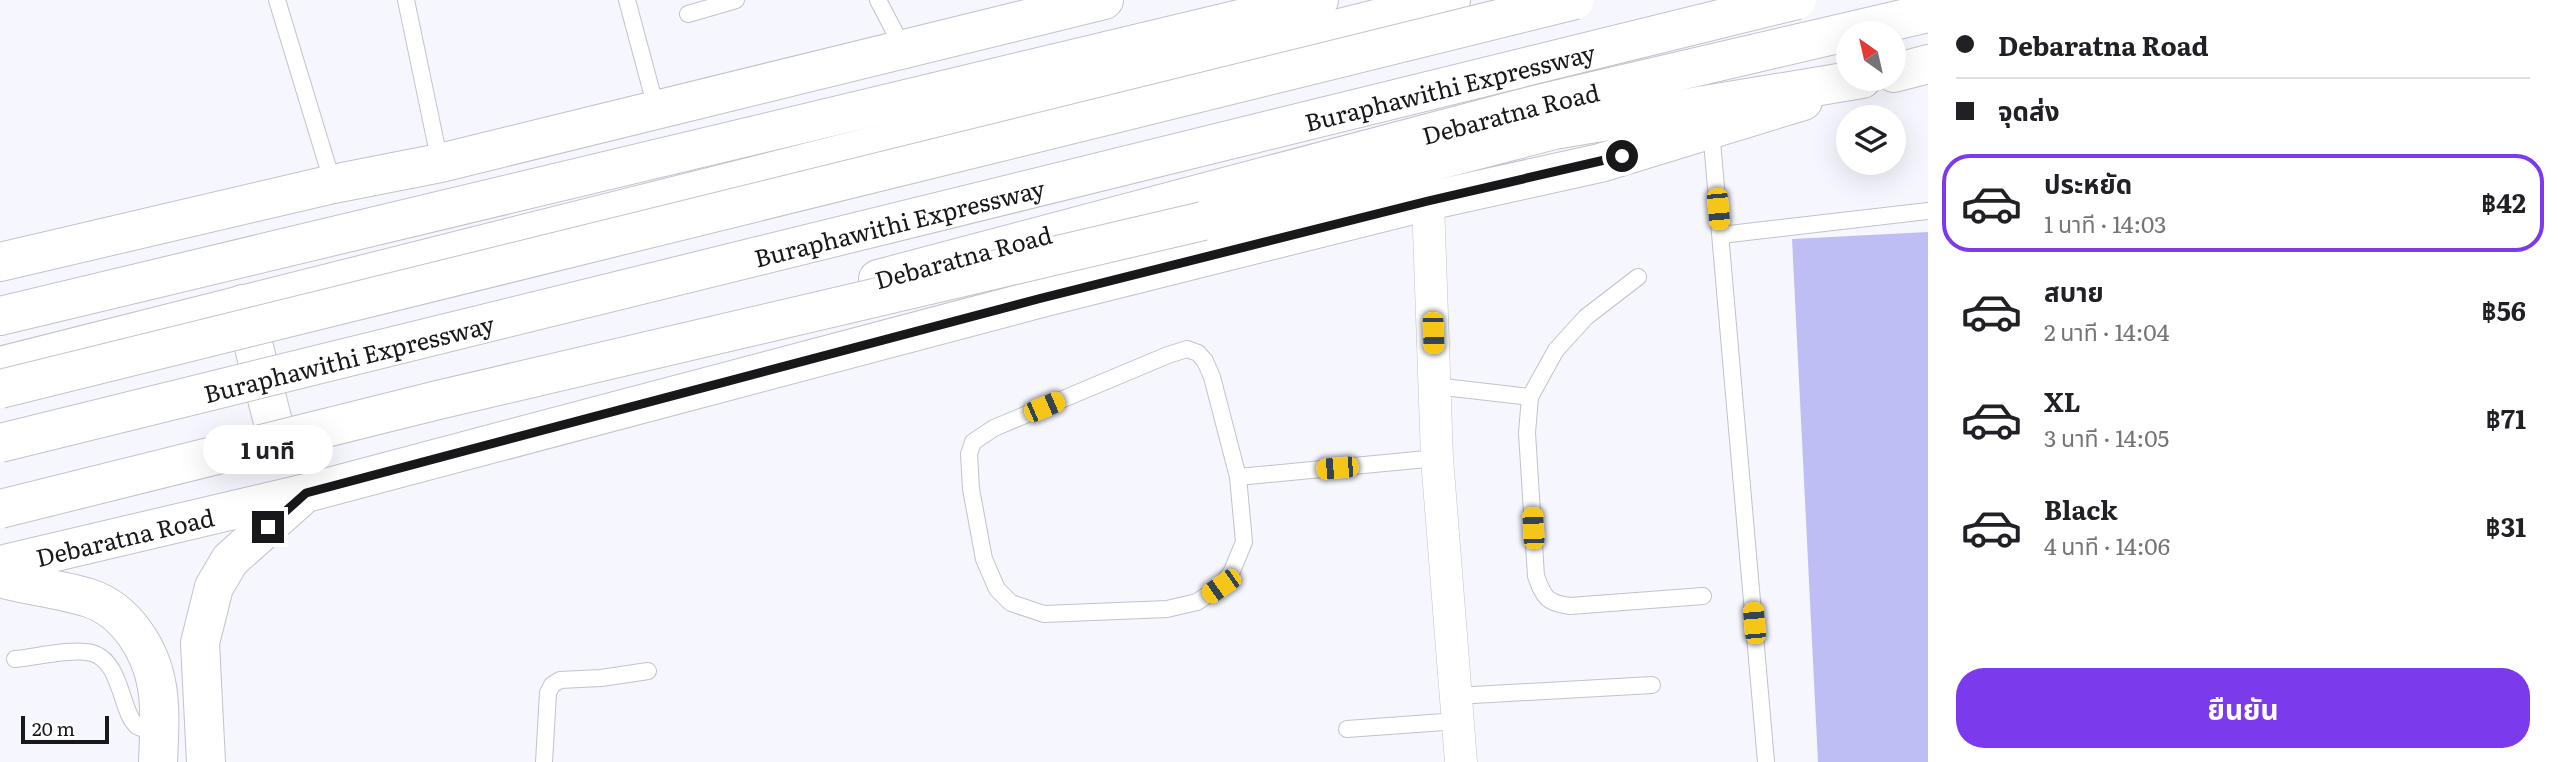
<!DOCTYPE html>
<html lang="th">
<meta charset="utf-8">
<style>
body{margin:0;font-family:Literata,"Noto Sans Thai",serif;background:#f2f2f2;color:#202124;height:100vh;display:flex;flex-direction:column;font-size:26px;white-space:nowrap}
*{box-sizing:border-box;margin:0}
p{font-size:23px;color:#757577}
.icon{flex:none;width:38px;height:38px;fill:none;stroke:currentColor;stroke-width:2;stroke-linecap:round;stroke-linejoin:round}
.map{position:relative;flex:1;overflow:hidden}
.drawer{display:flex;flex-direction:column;background:#fff;width:630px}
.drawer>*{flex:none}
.guide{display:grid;align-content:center;height:154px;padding:0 28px;background:#fff}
.needle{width:46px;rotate:326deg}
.fabs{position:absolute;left:1836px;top:21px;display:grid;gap:14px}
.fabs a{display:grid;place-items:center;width:70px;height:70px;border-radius:50%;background:#fff;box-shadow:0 7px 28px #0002;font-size:35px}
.scale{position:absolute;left:21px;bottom:18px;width:88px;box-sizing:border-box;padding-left:7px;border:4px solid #18181b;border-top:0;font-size:19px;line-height:24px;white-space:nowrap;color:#18181b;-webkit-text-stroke:5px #fff;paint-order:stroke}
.end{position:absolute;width:32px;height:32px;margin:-16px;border:9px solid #18181b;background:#fff;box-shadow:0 0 0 4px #fff}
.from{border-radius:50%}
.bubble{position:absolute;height:49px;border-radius:24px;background:#fff;box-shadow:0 7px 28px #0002;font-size:23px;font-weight:700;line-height:49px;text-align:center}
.car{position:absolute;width:21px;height:42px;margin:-21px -10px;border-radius:9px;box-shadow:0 0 5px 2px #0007;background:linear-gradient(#f5c518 24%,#345 0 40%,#f5c518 0 76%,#345 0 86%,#f5c518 0)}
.guide b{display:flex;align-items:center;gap:24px;height:66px;font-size:26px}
.guide b+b{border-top:2px solid #e0e0e0}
.guide i{width:18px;height:18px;background:#202124}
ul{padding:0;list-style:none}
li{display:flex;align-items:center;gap:21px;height:98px;margin:0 14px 10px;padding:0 14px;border:4px solid transparent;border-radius:28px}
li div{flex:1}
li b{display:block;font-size:26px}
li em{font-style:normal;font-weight:700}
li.on{border-color:#7c3aed}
li>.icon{width:63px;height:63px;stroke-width:1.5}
.cta{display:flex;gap:14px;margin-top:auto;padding:14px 28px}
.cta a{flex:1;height:80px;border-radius:28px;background:#7c3aed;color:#fff;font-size:28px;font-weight:700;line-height:80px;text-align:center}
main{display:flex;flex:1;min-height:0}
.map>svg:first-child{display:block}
</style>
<main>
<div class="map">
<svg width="1928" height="762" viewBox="0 0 1928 762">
<rect width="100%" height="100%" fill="#f6f6fe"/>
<path fill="#bebef4" d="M1928,232V762H1818L1792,239Z"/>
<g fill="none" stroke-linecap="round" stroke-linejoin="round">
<defs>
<g id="service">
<path d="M277,0L333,184"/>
<path d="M406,0L440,163"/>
<path d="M627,0L656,108"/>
<path d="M878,0L904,50"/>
<path d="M688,14L736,0"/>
<path d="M1711,130L1766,762"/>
<path d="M1721,235L1928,211"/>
<path d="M1638,277L1586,317L1556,350L1530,397L1527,433L1536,576C1544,598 1547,603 1570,606L1703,596"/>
<path d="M1187,349L1198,353L1205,361L1212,377L1238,477L1244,542L1232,571L1221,586L1197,602L1167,609L1044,614L1011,603L997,589L984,559L971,489L969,454L973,442L994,428L1168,355Z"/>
<path d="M1435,386L1530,397"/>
<path d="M1238,477L1437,458"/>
<path d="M15,659C36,657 73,648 92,653C122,661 121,714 137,726C143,730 151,730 158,731"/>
<path d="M1456,696L1652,685"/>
<path d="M1347,729L1458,721"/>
<path d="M544,762L548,693L552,685L560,680L601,678L648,671"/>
</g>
<path id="minor" d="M1428,201L1437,458L1461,762"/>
<g id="secondary">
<path d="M1894,73L1928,64"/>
<path d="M0,262L333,184L440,163L1104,0"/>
<path id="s1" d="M0,565L306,493L1038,299L1428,201L1600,163L1803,101"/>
<path d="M0,578C29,586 60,589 89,598C126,610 151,650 157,687C161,710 159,738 158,762"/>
<path d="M206,762L200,643L214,587L230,560L304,494"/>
</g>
<g id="trunk">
<path id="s2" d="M878,279L1538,104L1928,13"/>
<path d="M243,304L277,438"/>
<path d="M0,366L1451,0"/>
</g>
<g id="motorway">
<path d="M1203,221L1554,130L1862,79"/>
<path d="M0,316L1319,0"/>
</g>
</defs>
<use href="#service" stroke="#c2c2ca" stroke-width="18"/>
<use href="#minor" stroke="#c2c2ca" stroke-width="33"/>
<use href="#secondary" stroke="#c2c2ca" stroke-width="40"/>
<use href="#trunk" stroke="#c2c2ca" stroke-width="40"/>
<use href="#motorway" stroke="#c2c2ca" stroke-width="40"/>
<use href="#service" stroke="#fff" stroke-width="16"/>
<use href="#minor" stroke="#fff" stroke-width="32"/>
<use href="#secondary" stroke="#fff" stroke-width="38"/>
<use href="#trunk" stroke="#fff" stroke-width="38"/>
<use href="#motorway" stroke="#fff" stroke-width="38"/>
<defs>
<g id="motorway-bridge">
<path d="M0,389L1575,0"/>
<path id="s3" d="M0,443L1797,0"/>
<path d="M0,509L438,400L1203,221"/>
</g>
</defs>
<use href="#motorway-bridge" stroke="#c2c2ca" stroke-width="40" stroke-linecap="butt"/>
<use href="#motorway-bridge" stroke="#fff" stroke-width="38"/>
</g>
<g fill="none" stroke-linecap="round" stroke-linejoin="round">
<path stroke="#18181b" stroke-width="9" d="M268,527L306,493L1038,299L1428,201L1622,156"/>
</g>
<g text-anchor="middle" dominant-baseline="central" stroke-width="6" stroke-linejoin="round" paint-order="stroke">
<g font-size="24" fill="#18181b" stroke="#fff">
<text stroke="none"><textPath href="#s3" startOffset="1493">Buraphawithi Expressway</textPath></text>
<text stroke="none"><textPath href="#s2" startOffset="654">Debaratna Road</textPath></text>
<text stroke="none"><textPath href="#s3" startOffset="926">Buraphawithi Expressway</textPath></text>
<text transform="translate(963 256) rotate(-15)">Debaratna Road</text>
<text stroke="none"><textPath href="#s3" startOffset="359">Buraphawithi Expressway</textPath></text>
<text stroke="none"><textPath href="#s1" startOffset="128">Debaratna Road</textPath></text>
</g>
</g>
</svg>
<div class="fabs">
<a><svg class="needle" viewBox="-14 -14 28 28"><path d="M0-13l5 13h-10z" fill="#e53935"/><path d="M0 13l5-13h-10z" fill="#757577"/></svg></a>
<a><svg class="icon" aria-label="layers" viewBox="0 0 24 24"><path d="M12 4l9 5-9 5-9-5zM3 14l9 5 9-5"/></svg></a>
</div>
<div class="scale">20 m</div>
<i class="end from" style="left:1622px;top:156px"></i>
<i class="end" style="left:268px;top:527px"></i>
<div class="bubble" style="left:203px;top:425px;width:130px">1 นาที</div>
<i class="car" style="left:1718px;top:209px;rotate:175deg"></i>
<i class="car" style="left:1433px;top:333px;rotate:178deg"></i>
<i class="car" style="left:1044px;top:407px;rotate:67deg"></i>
<i class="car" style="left:1337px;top:468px;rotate:265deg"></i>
<i class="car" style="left:1533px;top:528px;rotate:357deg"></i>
<i class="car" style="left:1221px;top:586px;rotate:235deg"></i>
<i class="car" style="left:1754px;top:623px;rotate:355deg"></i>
</div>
<section class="drawer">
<div class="guide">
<b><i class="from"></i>Debaratna Road</b>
<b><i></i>จุดส่ง</b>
</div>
<ul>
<li class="on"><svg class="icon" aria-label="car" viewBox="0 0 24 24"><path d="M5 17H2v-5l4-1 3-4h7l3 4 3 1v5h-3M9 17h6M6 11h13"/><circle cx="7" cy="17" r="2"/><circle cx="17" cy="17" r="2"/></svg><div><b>ประหยัด</b><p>1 นาที · 14:03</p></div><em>฿42</em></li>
<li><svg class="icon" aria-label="car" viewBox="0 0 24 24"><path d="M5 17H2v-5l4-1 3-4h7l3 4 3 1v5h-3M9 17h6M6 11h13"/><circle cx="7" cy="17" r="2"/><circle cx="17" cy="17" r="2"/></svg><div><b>สบาย</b><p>2 นาที · 14:04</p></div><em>฿56</em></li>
<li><svg class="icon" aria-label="car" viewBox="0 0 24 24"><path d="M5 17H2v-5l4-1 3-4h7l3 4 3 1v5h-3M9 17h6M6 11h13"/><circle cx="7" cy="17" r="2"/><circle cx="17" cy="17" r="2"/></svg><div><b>XL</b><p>3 นาที · 14:05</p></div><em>฿71</em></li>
<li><svg class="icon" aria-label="car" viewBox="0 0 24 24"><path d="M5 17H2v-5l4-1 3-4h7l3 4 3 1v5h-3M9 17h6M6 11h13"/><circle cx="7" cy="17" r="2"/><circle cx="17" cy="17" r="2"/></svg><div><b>Black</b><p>4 นาที · 14:06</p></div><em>฿31</em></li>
</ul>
<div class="cta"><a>ยืนยัน</a></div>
</section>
</main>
